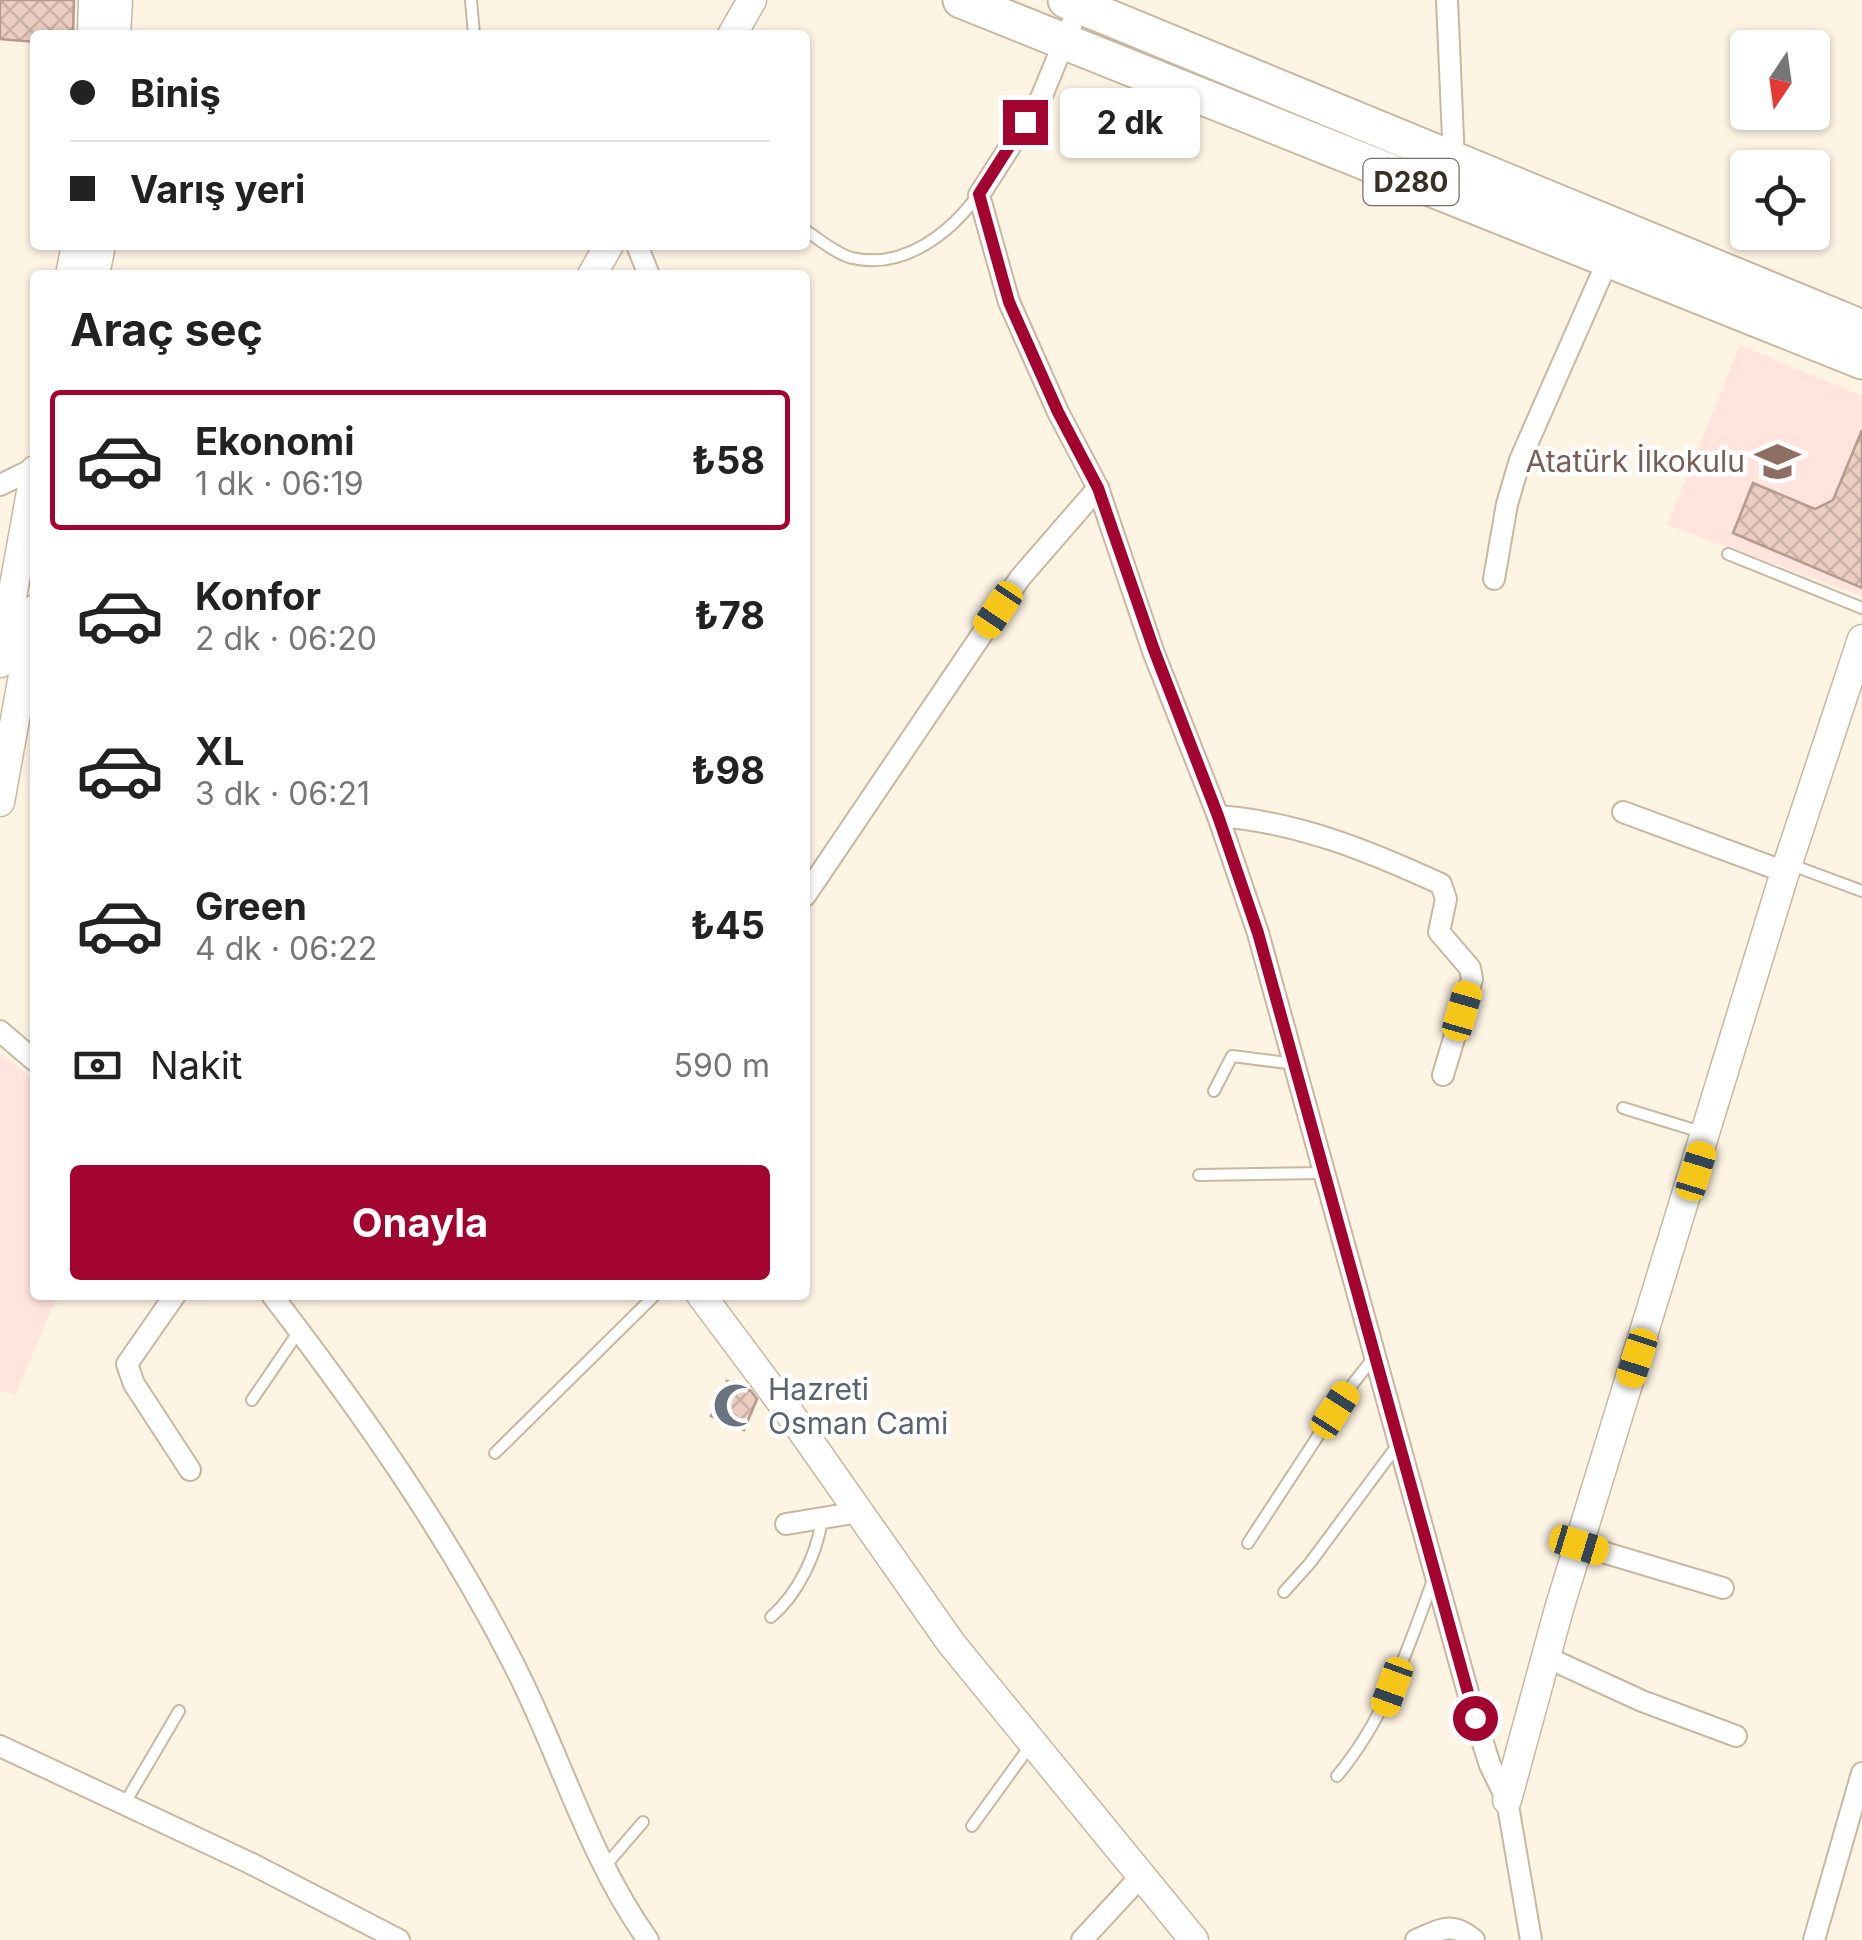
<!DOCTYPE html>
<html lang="tr">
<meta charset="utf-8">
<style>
body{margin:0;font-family:Inter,sans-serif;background:#f6f6f6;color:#222;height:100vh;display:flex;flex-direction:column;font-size:38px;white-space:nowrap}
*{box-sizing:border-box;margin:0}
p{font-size:32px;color:#767676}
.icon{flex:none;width:55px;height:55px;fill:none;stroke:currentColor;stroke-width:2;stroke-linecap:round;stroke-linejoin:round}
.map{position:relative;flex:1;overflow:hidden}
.panel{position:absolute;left:30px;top:270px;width:780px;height:1030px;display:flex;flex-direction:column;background:#fff;border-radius:10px;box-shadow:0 2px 8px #0004}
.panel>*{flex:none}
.top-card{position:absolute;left:30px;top:30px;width:780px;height:220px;border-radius:10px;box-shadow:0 2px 8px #0004;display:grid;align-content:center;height:220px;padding:0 40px;background:#fff}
.needle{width:65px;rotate:193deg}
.buttons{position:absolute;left:1730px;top:30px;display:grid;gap:20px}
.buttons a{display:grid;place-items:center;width:100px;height:100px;border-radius:10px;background:#fff;box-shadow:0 2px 8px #0004;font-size:50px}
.end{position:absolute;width:45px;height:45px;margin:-22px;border:12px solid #a2032f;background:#fff;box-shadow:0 0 0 5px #fff}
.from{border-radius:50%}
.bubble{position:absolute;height:70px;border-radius:10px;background:#fff;box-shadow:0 2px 8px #0004;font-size:32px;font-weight:700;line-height:70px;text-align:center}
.car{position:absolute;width:30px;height:60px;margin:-30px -15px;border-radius:12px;box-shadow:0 0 8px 2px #0007;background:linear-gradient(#f5c518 24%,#345 0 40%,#f5c518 0 76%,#345 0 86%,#f5c518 0)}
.top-card b{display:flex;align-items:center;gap:35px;height:95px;font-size:38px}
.top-card b+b{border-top:2px solid #e0e0e0}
.top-card i{width:25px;height:25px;background:#222}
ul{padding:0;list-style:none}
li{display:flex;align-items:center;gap:30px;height:140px;margin:0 20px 15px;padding:0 20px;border:5px solid transparent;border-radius:10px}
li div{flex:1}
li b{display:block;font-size:38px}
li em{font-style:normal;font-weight:700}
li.active{border-color:#a2032f}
li>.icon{width:90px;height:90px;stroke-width:1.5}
h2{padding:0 40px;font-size:45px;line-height:120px}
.pay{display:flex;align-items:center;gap:25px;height:110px;padding:0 40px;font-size:38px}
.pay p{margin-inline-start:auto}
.primary-button{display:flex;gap:20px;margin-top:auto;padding:20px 40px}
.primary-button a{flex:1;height:115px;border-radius:10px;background:#a2032f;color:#fff;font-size:40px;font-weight:700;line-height:115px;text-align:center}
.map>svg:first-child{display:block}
</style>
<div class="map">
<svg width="1862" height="1940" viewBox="0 0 1862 1940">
<defs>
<pattern id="building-cross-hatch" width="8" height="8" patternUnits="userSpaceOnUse" patternTransform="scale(2.5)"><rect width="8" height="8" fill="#ebcdc1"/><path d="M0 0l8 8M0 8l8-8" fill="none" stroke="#cab0a6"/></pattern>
</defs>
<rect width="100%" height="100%" fill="#fdf4e4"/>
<g fill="#ffe5de">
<path d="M1740,345L1862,396V596L1667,525Z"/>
<path d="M0,1053L35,1081V1295H58L15,1395L0,1390Z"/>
</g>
<g fill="url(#building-cross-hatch)" stroke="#b79a8f" stroke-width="2.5">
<path d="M0,0H74L73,35H35V42L0,39Z"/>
<path d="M1862,430V588L1733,533L1753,483L1815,509L1833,500Z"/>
<path d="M727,1381L751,1391L757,1399L744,1430L711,1416Z"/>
</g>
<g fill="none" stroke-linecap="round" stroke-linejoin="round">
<defs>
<g id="lane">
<path d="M471,0L474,35"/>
<path d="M805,230C819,239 836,254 852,258C904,270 950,233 978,195"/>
<path d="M1728,554L1862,608"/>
<path d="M1789,864L1862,891"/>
<path d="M1214,1091L1232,1056L1295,1064"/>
<path d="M1623,1108L1701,1132"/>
<path d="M1199,1175L1324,1173"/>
<path d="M252,1400L299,1331"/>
<path d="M495,1453L655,1295"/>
<path d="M1248,1543L1348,1390L1374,1357"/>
<path d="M1284,1592L1310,1563L1399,1443"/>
<path d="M771,1617C798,1594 817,1554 822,1519"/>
<path d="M1337,1776C1385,1719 1408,1649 1433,1580"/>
<path d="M125,1803L179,1711"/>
<path d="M972,1826L1030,1746"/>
<path d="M606,1865L643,1822"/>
</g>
<g id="street">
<path d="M1447,0L1454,161"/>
<path d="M1079,6L1041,98L979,195L1009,302L1058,412L1098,488L1153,651L1218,816L1258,933L1475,1718L1490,1765L1507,1800L1531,1940"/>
<path d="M637,245L649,275"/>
<path d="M0,485L35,468"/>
<path d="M1494,579L1507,504L1520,460L1608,260"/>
<path d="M1623,812L1785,872"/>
<path d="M1218,816C1298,822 1369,851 1441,884L1446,899L1439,932L1470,968L1472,979L1443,1075"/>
<path d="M805,896L1020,578L1098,488"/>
<path d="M0,1031L35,1061"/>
<path d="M175,1295L127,1364L134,1384L190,1470"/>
<path d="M272,1295C360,1410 445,1530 511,1659C559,1750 587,1855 648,1940"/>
<path d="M786,1524L859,1512"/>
<path d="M1579,1545L1723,1588"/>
<path d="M1546,1657L1642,1701L1736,1736"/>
<path d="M0,1746L250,1863L399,1940"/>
<path d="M1082,1940L1142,1875"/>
<path d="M1416,1940C1440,1930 1452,1920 1474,1940"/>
<path d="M1814,1940L1862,1773"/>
</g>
<g id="secondary">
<path d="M92,35L93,0"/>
<path d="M116,35L118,0"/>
<path d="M732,35L752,0"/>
<path d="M70,275L76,245"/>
<path d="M95,275L101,245"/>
<path d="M592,275L609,245"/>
<path d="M0,663L35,470"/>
<path d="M0,802L35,609"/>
<path d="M701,1295L793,1418L951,1643L1194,1940"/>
<path d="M1507,1800L1559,1609L1785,872L1862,639"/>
</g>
<g id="highway">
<path d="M961,0L1862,361"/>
<path d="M1066,0L1862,328"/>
</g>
</defs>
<use href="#lane" stroke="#c7b89f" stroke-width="14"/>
<use href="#street" stroke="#c7b89f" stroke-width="24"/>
<use href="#secondary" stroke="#c7b89f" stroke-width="31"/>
<use href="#highway" stroke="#c7b89f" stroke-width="39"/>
<use href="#lane" stroke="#fff" stroke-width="10"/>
<use href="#street" stroke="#fff" stroke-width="20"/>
<use href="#secondary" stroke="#fff" stroke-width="28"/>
<use href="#highway" stroke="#fff" stroke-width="35"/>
</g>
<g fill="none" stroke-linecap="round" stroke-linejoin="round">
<path stroke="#a2032f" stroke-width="12" d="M1025,122L979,194L1009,302L1058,412L1098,488L1154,650L1218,816L1258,933L1475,1718"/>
</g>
<defs>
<symbol id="school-bare" viewBox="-9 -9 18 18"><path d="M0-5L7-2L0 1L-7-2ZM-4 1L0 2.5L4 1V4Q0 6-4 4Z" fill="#8d6e63" stroke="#fff" stroke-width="2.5" paint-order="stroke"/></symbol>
<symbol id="mosque-bare" viewBox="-9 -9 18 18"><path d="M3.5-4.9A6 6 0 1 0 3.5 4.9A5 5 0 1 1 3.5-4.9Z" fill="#6b7280" stroke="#fff" stroke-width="2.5" paint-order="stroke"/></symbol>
</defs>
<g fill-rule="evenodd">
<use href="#school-bare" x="1746" y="430" width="63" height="63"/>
<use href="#mosque-bare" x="704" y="1374" width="63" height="63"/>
</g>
<g text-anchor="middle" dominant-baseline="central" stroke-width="9" stroke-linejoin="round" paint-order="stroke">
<rect fill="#fff" stroke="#726e67" stroke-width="2.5" x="1363.5" y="159" width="95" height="46" rx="8"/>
<g font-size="28" font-weight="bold" fill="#363026">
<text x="1411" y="182">D280</text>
</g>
<g font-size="30" fill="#785e54" stroke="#fff" text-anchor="end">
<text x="1745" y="461">Atatürk İlkokulu</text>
</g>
<g font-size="30" fill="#5b616d" stroke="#fff" text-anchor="start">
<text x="768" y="1389">Hazreti<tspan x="768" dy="34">Osman Cami</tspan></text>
</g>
</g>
</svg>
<div class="buttons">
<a><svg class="needle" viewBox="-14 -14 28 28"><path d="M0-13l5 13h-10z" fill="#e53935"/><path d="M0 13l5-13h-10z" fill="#767676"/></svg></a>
<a><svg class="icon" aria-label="locate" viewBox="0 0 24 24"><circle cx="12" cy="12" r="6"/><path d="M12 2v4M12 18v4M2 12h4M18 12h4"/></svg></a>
</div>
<i class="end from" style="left:1475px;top:1718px"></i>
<i class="end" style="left:1025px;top:122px"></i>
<div class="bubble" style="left:1060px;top:88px;width:140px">2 dk</div>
<i class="car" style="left:998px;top:610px;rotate:214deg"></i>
<i class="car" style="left:1462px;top:1011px;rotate:16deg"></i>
<i class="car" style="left:1696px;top:1171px;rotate:17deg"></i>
<i class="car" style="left:1637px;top:1358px;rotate:198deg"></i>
<i class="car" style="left:1335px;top:1410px;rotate:33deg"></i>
<i class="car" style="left:1579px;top:1545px;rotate:107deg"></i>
<i class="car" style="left:1392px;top:1687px;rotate:200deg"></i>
<div class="top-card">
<b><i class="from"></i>Biniş</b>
<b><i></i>Varış yeri</b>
</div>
<section class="panel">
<h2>Araç seç</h2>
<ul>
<li class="active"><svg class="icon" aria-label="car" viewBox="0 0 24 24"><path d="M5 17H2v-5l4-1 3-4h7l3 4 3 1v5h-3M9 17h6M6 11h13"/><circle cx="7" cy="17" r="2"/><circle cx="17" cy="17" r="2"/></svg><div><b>Ekonomi</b><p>1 dk · 06:19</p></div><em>₺58</em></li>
<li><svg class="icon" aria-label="car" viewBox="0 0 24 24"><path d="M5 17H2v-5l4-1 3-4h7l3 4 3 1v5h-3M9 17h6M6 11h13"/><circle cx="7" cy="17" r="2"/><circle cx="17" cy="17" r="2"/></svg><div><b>Konfor</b><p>2 dk · 06:20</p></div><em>₺78</em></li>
<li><svg class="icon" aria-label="car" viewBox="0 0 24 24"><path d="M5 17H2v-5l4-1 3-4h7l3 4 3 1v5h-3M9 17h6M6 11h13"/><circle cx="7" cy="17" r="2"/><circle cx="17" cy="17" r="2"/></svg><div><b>XL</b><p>3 dk · 06:21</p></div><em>₺98</em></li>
<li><svg class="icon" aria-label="car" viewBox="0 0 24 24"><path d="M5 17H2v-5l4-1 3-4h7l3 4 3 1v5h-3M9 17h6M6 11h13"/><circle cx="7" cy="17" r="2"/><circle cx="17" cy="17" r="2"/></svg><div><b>Green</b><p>4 dk · 06:22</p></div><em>₺45</em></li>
</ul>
<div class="pay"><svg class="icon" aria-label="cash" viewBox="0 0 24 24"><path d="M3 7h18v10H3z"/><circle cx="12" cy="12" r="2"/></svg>Nakit<p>590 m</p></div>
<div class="primary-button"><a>Onayla</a></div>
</section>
</div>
